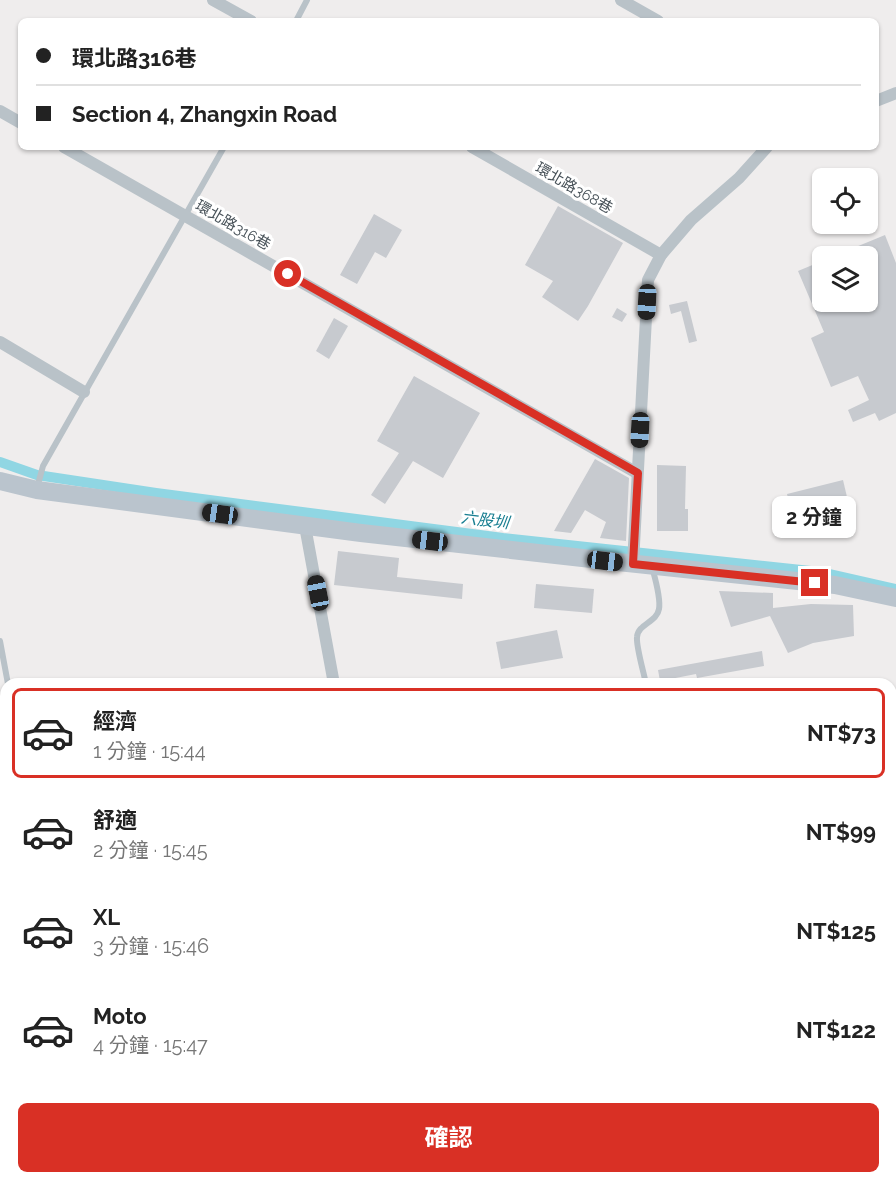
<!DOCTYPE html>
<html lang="zh-TW">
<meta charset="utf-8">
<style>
body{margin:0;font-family:Raleway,"Noto Sans TC",sans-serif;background:#f6f6f6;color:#222;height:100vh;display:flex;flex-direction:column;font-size:22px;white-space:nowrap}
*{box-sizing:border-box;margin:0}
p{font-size:20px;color:#767676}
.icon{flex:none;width:33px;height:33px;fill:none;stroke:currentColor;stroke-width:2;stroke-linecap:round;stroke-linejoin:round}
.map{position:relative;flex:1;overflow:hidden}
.sheet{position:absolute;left:0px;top:678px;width:897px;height:506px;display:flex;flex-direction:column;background:#fff;border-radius:18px 18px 0 0;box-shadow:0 2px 4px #0004}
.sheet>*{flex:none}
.guide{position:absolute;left:18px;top:18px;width:861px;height:132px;border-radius:9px;box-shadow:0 2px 4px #0004;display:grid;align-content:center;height:132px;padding:0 18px;background:#fff}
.tools{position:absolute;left:812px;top:168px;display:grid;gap:12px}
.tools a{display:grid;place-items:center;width:66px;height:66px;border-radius:9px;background:#fff;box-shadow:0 2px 4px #0004;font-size:30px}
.end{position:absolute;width:27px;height:27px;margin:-14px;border:8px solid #d93025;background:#fff;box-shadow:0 0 0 3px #fff}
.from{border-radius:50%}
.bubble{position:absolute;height:42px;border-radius:9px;background:#fff;box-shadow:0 2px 4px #0004;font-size:20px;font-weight:700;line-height:42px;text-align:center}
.car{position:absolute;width:18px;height:36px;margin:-18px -9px;border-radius:8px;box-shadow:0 0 4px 2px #0007;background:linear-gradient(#222 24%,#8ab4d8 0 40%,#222 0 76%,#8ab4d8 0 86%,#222 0)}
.guide b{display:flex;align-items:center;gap:21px;height:57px;font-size:22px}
.guide b+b{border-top:2px solid #e0e0e0}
.guide i{width:15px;height:15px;background:#222}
ul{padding:10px 0 0;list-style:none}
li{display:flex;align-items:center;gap:18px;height:90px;margin:0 12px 9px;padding:0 6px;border:3px solid transparent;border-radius:9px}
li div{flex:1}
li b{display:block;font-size:22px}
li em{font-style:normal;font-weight:700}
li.on{border-color:#d93025}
li>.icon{width:54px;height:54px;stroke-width:1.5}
.button{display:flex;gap:12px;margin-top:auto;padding:12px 18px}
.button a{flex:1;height:69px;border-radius:9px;background:#d93025;color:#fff;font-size:24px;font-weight:700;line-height:69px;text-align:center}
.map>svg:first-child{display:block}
</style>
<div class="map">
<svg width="896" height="1183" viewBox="0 0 896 1183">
<rect width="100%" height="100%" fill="#efeded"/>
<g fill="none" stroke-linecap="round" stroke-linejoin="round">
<path stroke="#90d6e3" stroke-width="10" d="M0,462L37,475L156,493L503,538L820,572L896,589"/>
</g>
<g fill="#c7cacf">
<path d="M558,206L623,243L588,306L578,321L542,297L553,281L525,265Z"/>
<path d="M374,214L402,230L386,258L375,252L357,284L340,275Z"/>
<path d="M885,235L896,263V413L879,421L875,413L853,422L848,410L869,400L858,376L831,387L811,338L824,332L798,271L822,261V302H867V256H834Z"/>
<path d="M687,301L697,341L689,343L681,311L671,314L669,305Z"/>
<path d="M617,308L627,314L622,322L612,317Z"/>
<path d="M334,318L348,326L329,359L316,351Z"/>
<path d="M414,376L480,413L443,478L413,461L385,504L371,495L399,453L377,441Z"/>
<path d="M595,459L629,478L626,541L600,538L606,522L585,510L571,533L554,531Z"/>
<path d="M657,465L686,466L685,509H688V531H657Z"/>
<path d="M843,480L847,497L791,511L787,494Z"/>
<path d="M338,551L399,558L397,577L463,584L462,599L334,585Z"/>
<path d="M536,584L594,589L592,613L534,608Z"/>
<path d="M719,591L773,593V608L811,604L853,605L854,636L813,643L788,653L770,616L731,627Z"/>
<path d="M557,630L563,658L501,669L496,642Z"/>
<path d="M762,651L764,666L697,678L696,674L660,681L658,670Z"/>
</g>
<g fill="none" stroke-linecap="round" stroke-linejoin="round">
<g stroke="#b9c2c8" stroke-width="6">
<path d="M296,21L307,0"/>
<path d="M37,488L43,466L224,147"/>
<path d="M0,641L8,684"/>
<path d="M646,684C644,673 636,647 637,637C638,624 657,622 659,609C661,598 655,578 652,567"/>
<path d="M891,1012L896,1010"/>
<path d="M99,1178L100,1183"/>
<path d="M734,1178L735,1183"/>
<path d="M513,1183L537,1178"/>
</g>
<g stroke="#b9c2c8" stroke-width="12">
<path d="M213,0L251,21"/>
<path d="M621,0L658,21"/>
<path d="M876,101L896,93"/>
<path d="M0,111L21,123"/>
<path d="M64,147L637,473"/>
<path d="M472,147L661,255"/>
<path d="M0,342L84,392"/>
<path d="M305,526L334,684"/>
<path d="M633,564L648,280L661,255L691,220L739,178L767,147"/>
<path d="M0,802L6,801"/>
<path d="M891,816L896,814"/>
<path d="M0,1067L6,1066"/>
<path d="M891,1103L896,1099"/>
<path d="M424,1178L425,1183"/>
<path d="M870,1183L872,1181L873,1183"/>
</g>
<path stroke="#bac4cd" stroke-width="18" d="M0,481L37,490L361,533L618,562L835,585L896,598"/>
</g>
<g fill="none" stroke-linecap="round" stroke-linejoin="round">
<path stroke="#d93025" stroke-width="8" d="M288,274L638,473L633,564L815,583"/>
</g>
<g text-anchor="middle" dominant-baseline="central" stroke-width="6" stroke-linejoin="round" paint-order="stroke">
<g font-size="15" fill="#475158" stroke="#fff">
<text transform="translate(574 188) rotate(30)">環北路368巷</text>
<text transform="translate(233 225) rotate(30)">環北路316巷</text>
</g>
<g font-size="16" font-style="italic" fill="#197f92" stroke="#fff">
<text transform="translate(485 520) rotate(7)">六股圳</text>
</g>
</g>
</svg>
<div class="tools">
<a><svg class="icon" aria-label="locate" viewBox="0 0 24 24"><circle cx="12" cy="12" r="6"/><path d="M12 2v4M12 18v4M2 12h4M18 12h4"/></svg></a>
<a><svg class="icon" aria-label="layers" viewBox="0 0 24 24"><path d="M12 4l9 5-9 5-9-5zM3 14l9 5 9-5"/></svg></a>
</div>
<i class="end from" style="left:288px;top:274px"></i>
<i class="end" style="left:815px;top:583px"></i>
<div class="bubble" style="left:772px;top:496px;width:84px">2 分鐘</div>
<i class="car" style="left:647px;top:302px;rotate:183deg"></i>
<i class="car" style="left:640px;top:430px;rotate:183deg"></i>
<i class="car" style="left:220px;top:514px;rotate:278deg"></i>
<i class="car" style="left:430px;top:541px;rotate:277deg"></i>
<i class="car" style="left:605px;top:561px;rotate:97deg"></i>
<i class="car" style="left:318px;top:593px;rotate:349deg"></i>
<div class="guide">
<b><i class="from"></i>環北路316巷</b>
<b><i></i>Section 4, Zhangxin Road</b>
</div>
<section class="sheet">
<ul>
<li class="on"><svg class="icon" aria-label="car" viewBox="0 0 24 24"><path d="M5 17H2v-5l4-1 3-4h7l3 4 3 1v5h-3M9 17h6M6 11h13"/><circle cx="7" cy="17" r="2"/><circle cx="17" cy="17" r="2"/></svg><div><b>經濟</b><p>1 分鐘 · 15:44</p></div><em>NT$73</em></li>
<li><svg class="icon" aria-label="car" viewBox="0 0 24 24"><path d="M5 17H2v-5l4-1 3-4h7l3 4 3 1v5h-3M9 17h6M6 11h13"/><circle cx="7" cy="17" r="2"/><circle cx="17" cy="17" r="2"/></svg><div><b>舒適</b><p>2 分鐘 · 15:45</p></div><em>NT$99</em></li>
<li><svg class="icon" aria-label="car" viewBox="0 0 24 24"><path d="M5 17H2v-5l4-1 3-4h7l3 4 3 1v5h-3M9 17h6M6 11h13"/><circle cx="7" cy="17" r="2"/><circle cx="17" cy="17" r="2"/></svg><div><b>XL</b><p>3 分鐘 · 15:46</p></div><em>NT$125</em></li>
<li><svg class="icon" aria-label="car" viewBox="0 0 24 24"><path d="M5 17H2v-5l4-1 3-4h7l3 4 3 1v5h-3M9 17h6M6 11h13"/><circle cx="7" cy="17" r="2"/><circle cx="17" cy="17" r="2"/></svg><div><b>Moto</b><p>4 分鐘 · 15:47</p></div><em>NT$122</em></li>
</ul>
<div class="button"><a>確認</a></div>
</section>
</div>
